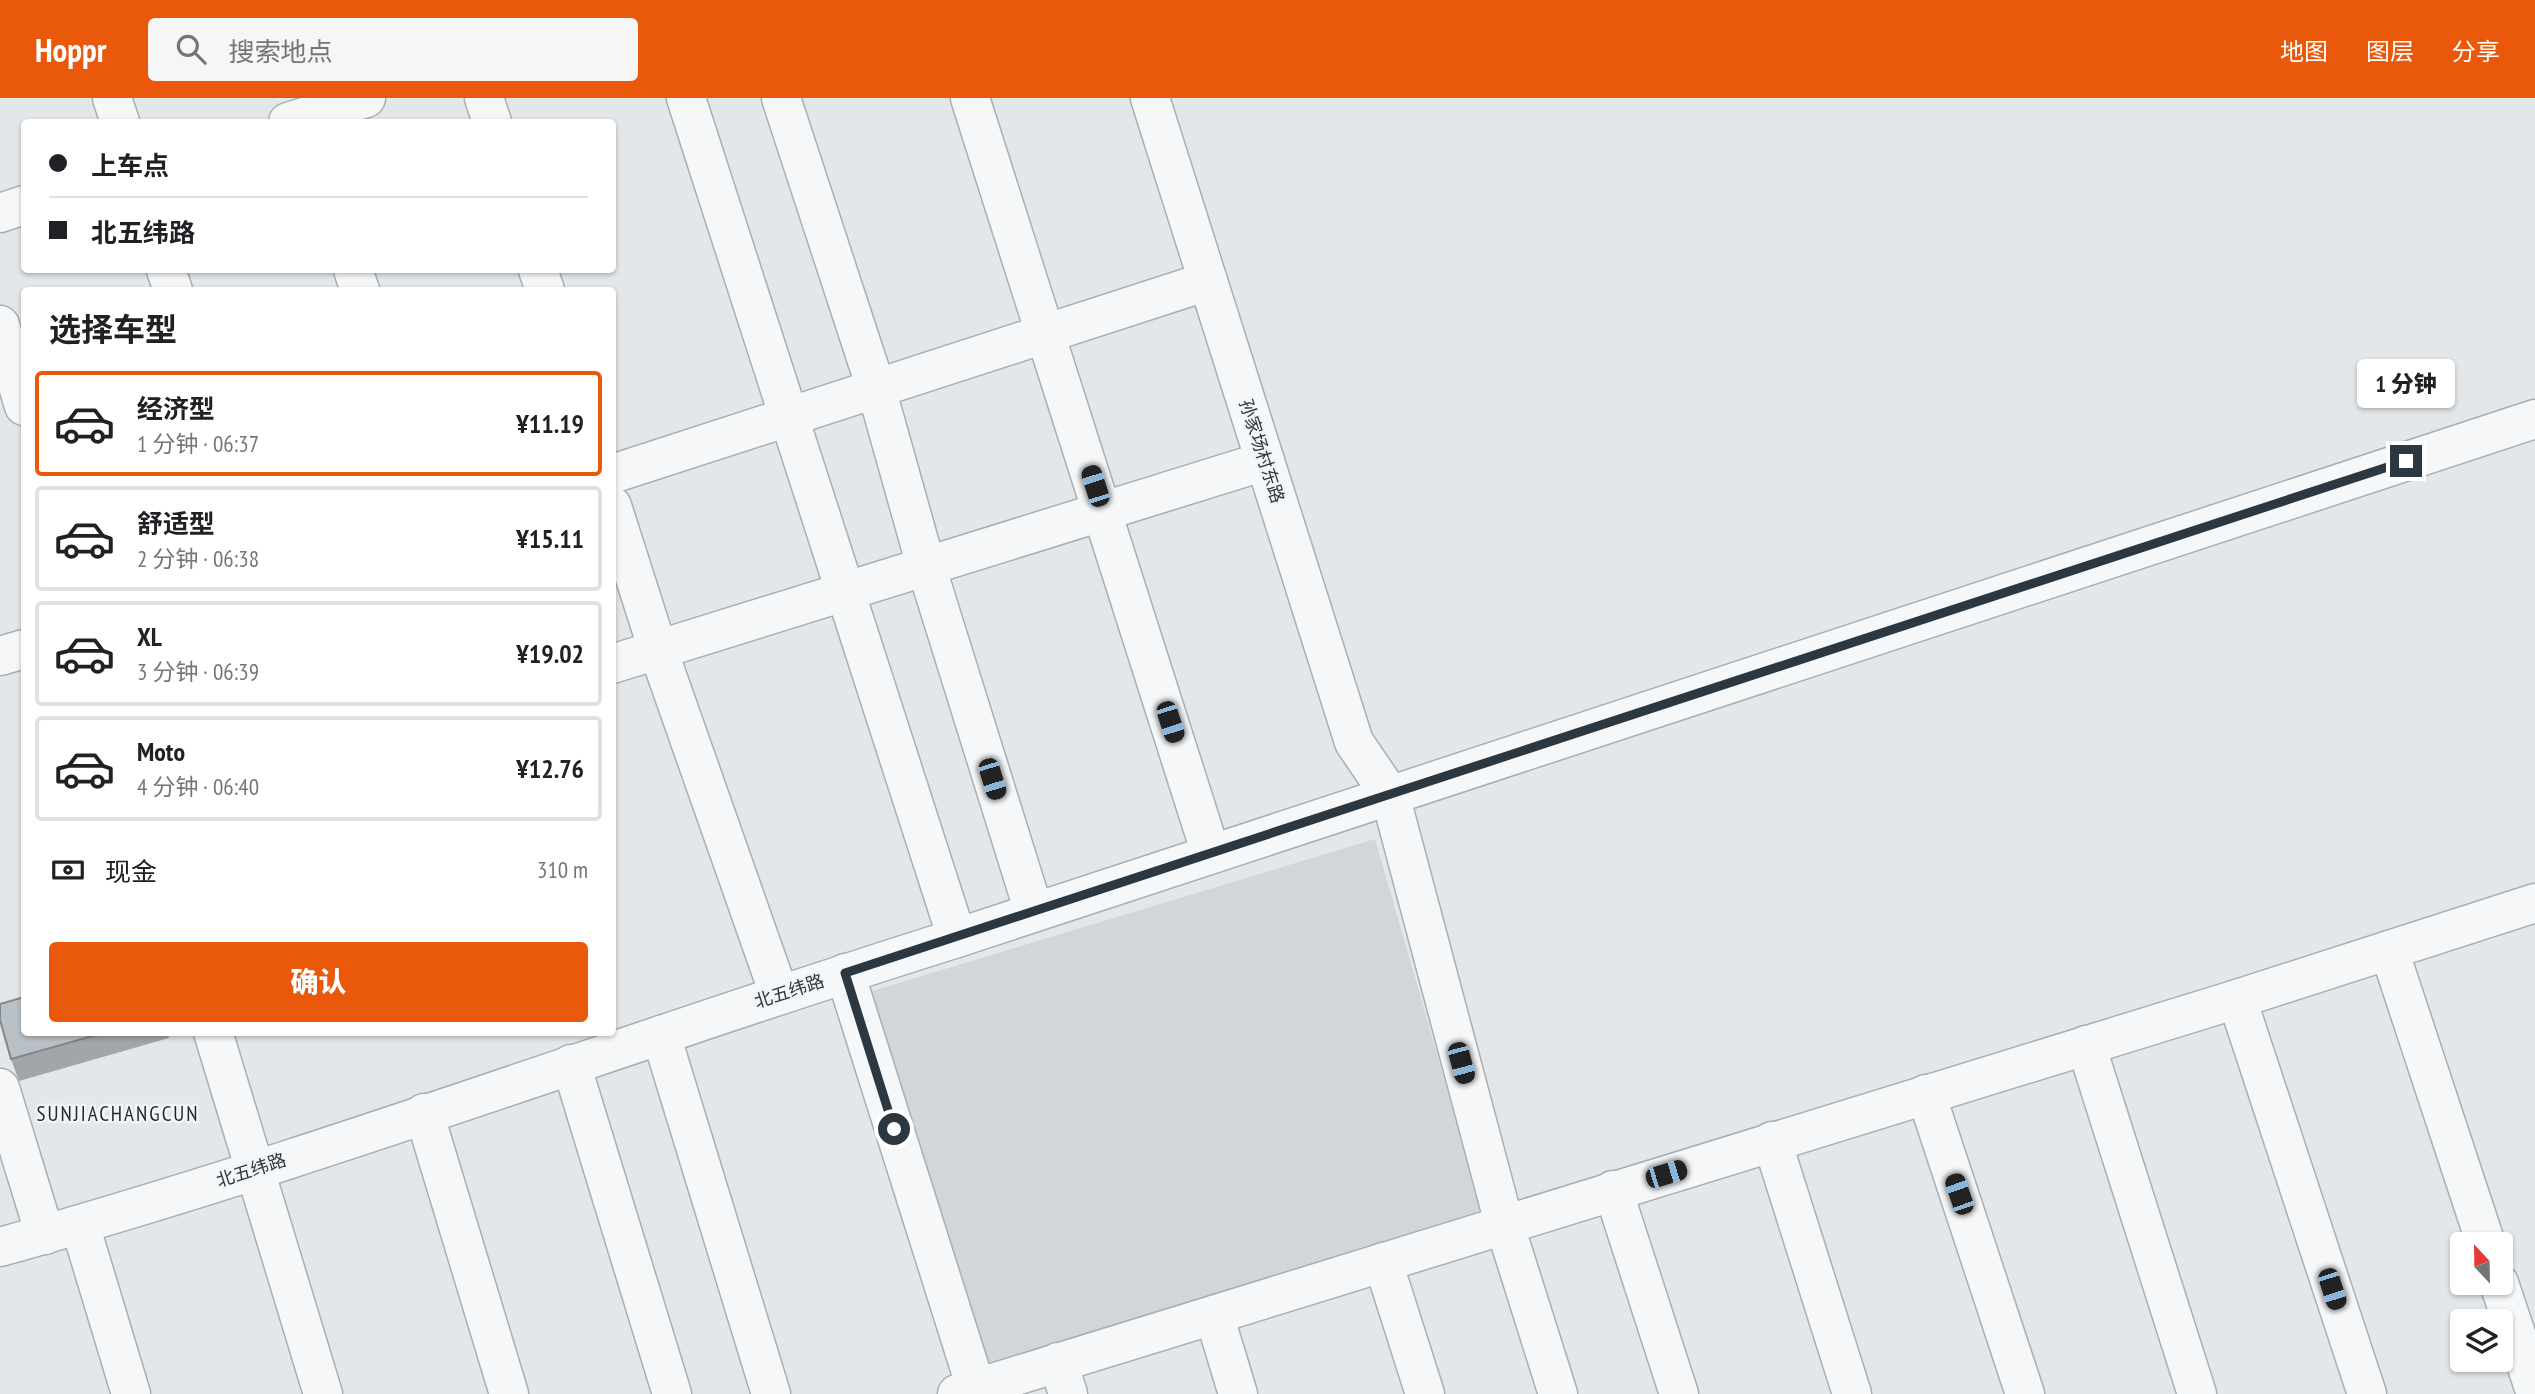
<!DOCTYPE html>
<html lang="zh">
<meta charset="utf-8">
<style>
body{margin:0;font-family:"PT Sans Narrow","Noto Sans SC",sans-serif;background:#f6f6f6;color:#202124;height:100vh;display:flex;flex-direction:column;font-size:26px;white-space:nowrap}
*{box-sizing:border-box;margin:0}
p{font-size:23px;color:#757577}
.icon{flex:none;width:38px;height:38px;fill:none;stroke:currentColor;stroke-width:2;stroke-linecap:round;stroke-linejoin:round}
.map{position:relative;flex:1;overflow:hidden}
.drawer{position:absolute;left:21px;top:189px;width:595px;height:749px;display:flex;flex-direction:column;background:#fff;border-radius:7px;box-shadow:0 2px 5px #0004}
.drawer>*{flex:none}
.banner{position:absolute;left:21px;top:21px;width:595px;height:154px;border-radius:7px;box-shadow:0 2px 5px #0004;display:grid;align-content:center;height:154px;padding:0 28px;background:#fff}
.needle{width:46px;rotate:338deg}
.tools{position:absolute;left:2450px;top:1134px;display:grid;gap:14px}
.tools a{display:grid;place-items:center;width:63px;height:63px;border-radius:7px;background:#fff;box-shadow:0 2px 5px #0004;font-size:35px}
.end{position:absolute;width:32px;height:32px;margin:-16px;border:9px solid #2c3740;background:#fff;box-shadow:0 0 0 4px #fff}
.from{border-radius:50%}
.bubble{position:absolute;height:49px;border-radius:7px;background:#fff;box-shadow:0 2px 5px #0004;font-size:23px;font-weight:800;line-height:49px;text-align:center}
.car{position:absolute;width:21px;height:42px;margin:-21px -10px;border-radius:9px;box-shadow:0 0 5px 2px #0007;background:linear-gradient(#222 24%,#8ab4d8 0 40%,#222 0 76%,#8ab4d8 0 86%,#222 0)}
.banner b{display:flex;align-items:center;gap:24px;height:66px;font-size:26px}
.banner b+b{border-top:2px solid #e0e0e0}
.banner i{width:18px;height:18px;background:#202124}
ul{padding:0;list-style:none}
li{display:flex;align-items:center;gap:21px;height:105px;margin:0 14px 10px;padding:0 14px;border:4px solid #e0e0e0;border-radius:7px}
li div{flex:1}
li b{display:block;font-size:26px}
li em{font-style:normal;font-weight:800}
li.selected{border-color:#ea580c}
li>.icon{width:63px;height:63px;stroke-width:1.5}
h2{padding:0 28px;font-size:32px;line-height:84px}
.pay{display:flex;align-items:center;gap:18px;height:77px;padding:0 28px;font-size:26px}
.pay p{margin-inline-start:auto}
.action{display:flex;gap:14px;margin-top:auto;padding:14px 28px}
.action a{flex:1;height:80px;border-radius:7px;background:#ea580c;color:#fff;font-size:28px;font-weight:800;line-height:80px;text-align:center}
header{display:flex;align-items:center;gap:42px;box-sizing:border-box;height:98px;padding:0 35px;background:#ea580c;color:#fff}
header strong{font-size:33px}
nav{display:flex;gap:38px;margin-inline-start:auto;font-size:24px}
.search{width:490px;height:63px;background:#f6f6f6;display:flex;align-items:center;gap:18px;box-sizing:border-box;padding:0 24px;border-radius:7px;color:#757577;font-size:26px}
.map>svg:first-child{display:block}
</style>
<header>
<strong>Hoppr</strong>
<div class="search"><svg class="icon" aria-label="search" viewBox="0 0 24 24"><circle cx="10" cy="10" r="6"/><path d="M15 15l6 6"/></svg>搜索地点</div>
<nav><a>地图</a><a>图层</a><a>分享</a></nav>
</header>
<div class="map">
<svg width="2535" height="1296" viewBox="0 0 2535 1296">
<rect width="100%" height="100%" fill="#e3e7e9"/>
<path fill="#d1d6db" d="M1375,741L1485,1122L991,1276L869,894Z"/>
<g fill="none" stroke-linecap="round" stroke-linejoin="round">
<defs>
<g id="minor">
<path d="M112,0L120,24"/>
<path d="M484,0L492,24"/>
<path d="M686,0L957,840"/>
<path d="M781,0L876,290L926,468L1034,814"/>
<path d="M970,0L1211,756"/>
<path d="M1150,0L1354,644L1390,697L1504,1125L1558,1296"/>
<path d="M288,24L366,0"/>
<path d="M0,115L24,107"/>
<path d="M166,172L173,192"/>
<path d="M353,172L360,192"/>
<path d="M538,172L545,192"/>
<path d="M0,227L24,308"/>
<path d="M612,376L1208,183"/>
<path d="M612,408L658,552L779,896"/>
<path d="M0,558L24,551"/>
<path d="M612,566L1265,363"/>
<path d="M2389,852L2486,1146"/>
<path d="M845,875L976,1290"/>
<path d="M2237,901L2367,1296"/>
<path d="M213,934L323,1296"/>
<path d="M661,937L771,1296"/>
<path d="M2086,947L2197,1296"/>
<path d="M571,966L672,1296"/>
<path d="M0,990L45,1137"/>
<path d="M1926,996L2025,1296"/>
<path d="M424,1015L509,1296"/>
<path d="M1772,1043L1852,1296"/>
<path d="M1613,1092L1679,1296"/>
<path d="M80,1127L131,1296"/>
<path d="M0,1149C323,1059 637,940 957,840L2535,321"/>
<path d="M1383,1164L1425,1296"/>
<path d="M2499,1185L2535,1293"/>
<path d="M1214,1217L1238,1296"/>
<path d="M1058,1264L1068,1296"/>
<path d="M957,1296L2237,901L2535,805"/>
</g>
</defs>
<use href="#minor" stroke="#a8afb3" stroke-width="41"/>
<use href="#minor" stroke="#f5f7f8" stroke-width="38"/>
</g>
<path fill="#a0a6aa" d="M24,934H168L169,940L19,983L11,961Z"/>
<path fill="#bac1c6" stroke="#82878b" stroke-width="2" d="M24,899V934H107L11,961L0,922V906Z"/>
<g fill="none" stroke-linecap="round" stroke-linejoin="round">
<path stroke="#2c3740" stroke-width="9" d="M894,1031L845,875L2406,363"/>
</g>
<g text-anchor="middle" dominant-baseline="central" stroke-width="5" stroke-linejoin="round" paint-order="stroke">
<g font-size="18" fill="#2c3740" stroke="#f2f5f7">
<text transform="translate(1262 353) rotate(72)">孙家场村东路</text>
<text transform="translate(789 893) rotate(-18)">北五纬路</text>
<text transform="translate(251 1072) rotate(-18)">北五纬路</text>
</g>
<g font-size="21" letter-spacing="2" fill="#1e2831" stroke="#f2f5f7">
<text x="118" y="1015">SUNJIACHANGCUN</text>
</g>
</g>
</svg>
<div class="tools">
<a><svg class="needle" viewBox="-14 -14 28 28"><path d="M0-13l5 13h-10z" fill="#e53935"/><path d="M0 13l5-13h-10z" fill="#757577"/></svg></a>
<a><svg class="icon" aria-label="layers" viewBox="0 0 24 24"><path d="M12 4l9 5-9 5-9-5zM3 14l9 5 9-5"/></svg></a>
</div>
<i class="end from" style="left:894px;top:1031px"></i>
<i class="end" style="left:2406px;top:363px"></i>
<div class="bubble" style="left:2357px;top:261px;width:98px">1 分钟</div>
<i class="car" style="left:1095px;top:388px;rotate:342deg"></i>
<i class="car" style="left:1170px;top:624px;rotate:162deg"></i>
<i class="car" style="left:992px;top:681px;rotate:163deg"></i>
<i class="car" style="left:1461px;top:965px;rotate:165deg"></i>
<i class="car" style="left:1666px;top:1076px;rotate:73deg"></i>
<i class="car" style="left:1959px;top:1096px;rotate:341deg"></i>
<i class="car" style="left:2332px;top:1191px;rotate:162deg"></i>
<div class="banner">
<b><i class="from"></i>上车点</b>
<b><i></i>北五纬路</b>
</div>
<section class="drawer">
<h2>选择车型</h2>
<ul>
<li class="selected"><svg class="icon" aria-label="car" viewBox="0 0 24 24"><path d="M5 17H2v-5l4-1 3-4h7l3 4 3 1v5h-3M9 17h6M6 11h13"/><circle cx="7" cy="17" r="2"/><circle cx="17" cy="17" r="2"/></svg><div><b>经济型</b><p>1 分钟 · 06:37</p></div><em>¥11.19</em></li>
<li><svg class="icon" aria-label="car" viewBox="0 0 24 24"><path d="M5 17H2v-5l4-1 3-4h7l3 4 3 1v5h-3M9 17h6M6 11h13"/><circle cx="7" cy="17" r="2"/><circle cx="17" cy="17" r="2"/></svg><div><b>舒适型</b><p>2 分钟 · 06:38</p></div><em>¥15.11</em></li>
<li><svg class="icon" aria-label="car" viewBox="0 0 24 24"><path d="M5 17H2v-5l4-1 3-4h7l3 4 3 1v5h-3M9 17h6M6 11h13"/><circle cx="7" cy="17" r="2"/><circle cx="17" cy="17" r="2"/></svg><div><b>XL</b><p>3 分钟 · 06:39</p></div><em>¥19.02</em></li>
<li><svg class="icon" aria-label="car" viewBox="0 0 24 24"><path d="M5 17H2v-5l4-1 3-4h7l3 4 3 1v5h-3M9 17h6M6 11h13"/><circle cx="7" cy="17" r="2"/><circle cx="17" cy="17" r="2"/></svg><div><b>Moto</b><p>4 分钟 · 06:40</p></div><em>¥12.76</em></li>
</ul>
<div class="pay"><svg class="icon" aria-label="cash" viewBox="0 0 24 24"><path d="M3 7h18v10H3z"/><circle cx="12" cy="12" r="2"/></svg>现金<p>310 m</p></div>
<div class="action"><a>确认</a></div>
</section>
</div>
